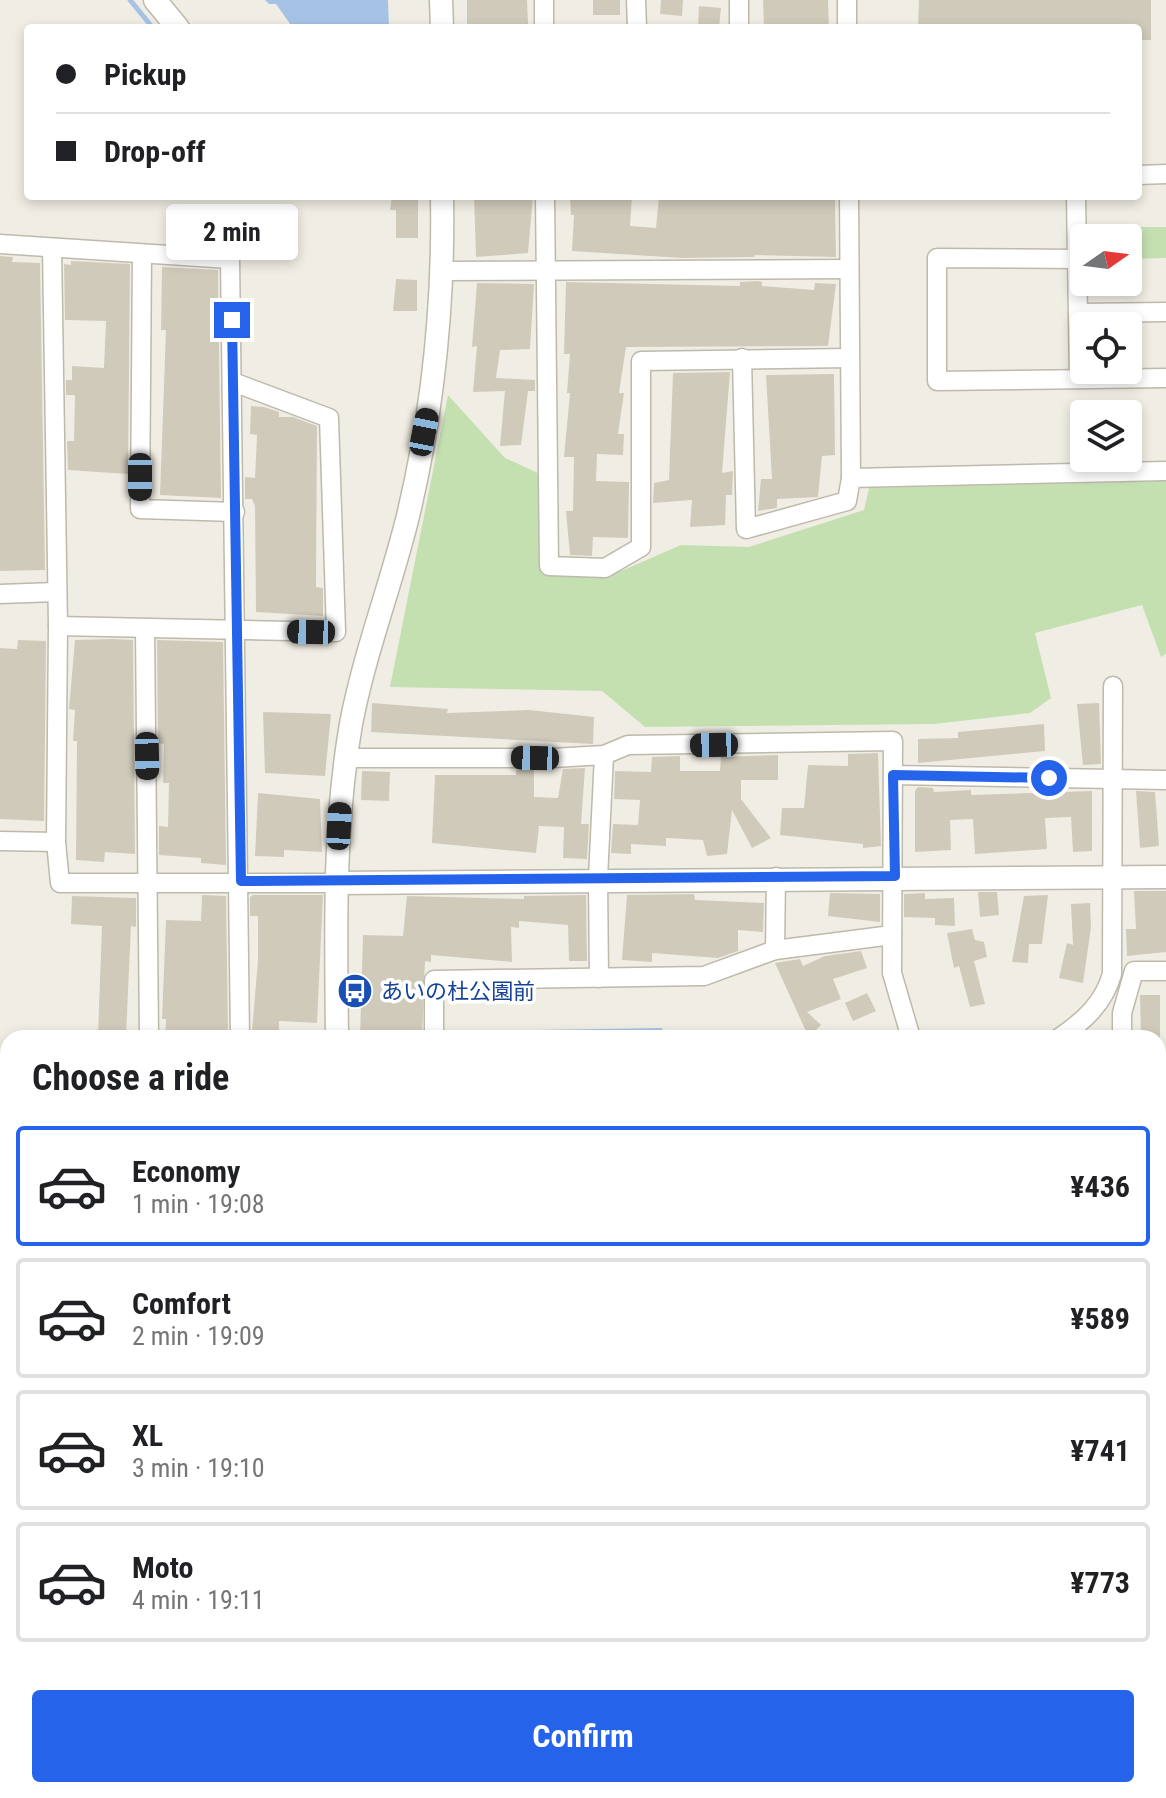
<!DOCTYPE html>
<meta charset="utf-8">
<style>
body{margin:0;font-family:"Roboto Condensed","Noto Sans JP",sans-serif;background:#f2f2f2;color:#202124;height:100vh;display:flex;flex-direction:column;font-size:30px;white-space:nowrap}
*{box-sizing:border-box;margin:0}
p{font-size:26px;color:#757577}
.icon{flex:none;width:44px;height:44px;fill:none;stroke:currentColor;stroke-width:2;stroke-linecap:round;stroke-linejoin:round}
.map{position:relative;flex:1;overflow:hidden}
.panel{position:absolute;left:0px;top:1030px;width:1166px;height:768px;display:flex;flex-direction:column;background:#fff;border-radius:24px 24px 0 0;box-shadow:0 4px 12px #0003}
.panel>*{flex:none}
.banner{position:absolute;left:24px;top:24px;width:1118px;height:176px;border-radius:8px;box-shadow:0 4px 12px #0003;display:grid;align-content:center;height:176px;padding:0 32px;background:#fff}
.needle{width:52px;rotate:76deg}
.tools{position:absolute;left:1070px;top:224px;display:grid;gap:16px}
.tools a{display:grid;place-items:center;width:72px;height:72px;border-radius:8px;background:#fff;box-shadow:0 4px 12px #0003;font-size:40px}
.end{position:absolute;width:36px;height:36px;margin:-18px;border:10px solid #2563eb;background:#fff;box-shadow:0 0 0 4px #fff}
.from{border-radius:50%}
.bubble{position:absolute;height:56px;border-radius:8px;background:#fff;box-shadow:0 4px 12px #0003;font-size:26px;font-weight:700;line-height:56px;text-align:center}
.car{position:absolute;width:24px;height:48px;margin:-24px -12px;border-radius:10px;box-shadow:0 0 6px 2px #0007;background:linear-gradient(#222 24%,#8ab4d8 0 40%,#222 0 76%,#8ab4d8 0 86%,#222 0)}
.banner b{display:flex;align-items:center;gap:28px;height:76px;font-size:30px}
.banner b+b{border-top:2px solid #e0e0e0}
.banner i{width:20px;height:20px;background:#202124}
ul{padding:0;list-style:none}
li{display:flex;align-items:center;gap:24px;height:120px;margin:0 16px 12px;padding:0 16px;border:4px solid #e0e0e0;border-radius:8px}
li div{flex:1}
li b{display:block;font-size:30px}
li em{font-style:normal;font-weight:700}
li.selected{border-color:#2563eb}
li>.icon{width:72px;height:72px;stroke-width:1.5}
h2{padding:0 32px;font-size:36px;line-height:96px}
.button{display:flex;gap:16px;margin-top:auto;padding:16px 32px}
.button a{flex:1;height:92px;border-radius:8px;background:#2563eb;color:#fff;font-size:32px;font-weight:700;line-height:92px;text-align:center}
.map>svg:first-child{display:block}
</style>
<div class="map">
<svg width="1166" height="1798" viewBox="0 0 1166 1798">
<rect width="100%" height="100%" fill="#f0eee4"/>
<g fill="#c4e0b1">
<path d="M1084,227H1166V258L1128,259V238H1084Z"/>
<path d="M448,395L505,458L540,474L542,574L605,578L681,545L749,547L864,510L869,488L1166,481V654L1161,657L1142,605L1035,633L1051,698L1030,713L934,724L645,727L602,691L390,687Z"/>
</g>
<g fill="#a6c3e6">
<path d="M265,0H388L389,28H293L276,4H269Z"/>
<path d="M662,1028L663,1038H481L482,1031Z"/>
</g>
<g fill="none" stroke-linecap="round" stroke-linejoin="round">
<path stroke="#a6c3e6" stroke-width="5" d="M130,0L153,28"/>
</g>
<g fill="#d0cabb">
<path d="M467,0H527L528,24L467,28Z"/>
<rect x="593" y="0" width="27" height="15"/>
<path d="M661,0H683L682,16L660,14Z"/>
<path d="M763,0H828L829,28H764Z"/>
<path d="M919,0H1151V40H1138V28H918Z"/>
<path d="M699,6L721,8L719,28H698Z"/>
<path d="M392,196H418V238H396V210H390Z"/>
<path d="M474,196H533L528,253L476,257Z"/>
<path d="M570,196H632L630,226L656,228L659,196L736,200V196H835L836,257L755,255L754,257L682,258L572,251L574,215H571Z"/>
<path d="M0,256L13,257L12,262L40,263L45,570L0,571Z"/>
<path d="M71,261L130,264L128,474L68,470L67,441H74L75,395H66V380H72V366L104,368L106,321L65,320L64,264L71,265Z"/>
<path d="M162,267L218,270L221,498L160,495L166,330H161Z"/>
<path d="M396,279L417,280V311H393Z"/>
<path d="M758,281L762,282V286L814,290L815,283L836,284L828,346L626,347L619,393H624L618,434H624L623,455L597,454L596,481L629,482L628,538L593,537L592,556L570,555L566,511H573L574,457H564L570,393H567L570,354H564L566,282L740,286V282Z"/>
<path d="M477,283L534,284L530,349L500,350L496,378L535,380V391H528L521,445L500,446L505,391L473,392L477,346L472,347Z"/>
<path d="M730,372L722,473L733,471L732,495H726L725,525L690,527L692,500L653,503L654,483L669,480L673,373Z"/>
<path d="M834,374L835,455L822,456L818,497L777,499V508L758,511L761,479H772L766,375Z"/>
<path d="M251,406L264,407L279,412V417H293L317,426L316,587L323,588V616L256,612L255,506L252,499H245V477L255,478L257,435L250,434Z"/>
<path d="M112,639L133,640L135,854L105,852L104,862L76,860L77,741H73L75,710L69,709L75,640Z"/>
<path d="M18,640L46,641L44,821L0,819V648L17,649Z"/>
<path d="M157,640L223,642L226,865L201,863V858L159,855V826L168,827L169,783H163L164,744L158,743Z"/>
<path d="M372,703L448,709L447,713L529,710L594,717L593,744L371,732Z"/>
<path d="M1099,703L1101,764L1083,765L1077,704Z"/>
<path d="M263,712L331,714L325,776L265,773Z"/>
<path d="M1044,724L1045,751L918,763V739L958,738V732Z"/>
<path d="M878,753L881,846L863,848V844L780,835L782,808H804L808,765L848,766V754Z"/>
<path d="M778,755V780H741V799L771,838L752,848L732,810L727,854L707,856L703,840L666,838V846L631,844V854L611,853L613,824L638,825L640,800L614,799L615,771L651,772L652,757L680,756V771H720L721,757Z"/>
<path d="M585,768L581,824H589L587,859L563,858L564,827L539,826L536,853L432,843L435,775H516V770H534V797L558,798L563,769Z"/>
<path d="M362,771L390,772L389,801L361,800Z"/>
<path d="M918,787L933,788L934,792L971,790V795L1092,791V851L1073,852L1071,817L1045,818L1047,849L975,854L973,819L950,820L951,850L915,852V791Z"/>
<path d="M1136,791L1155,792L1159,846L1140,848Z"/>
<path d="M258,793L320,799L322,852L284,850V857L255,856Z"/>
<path d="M1134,891H1166V952L1127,956L1126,929H1136Z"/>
<path d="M978,892H997L999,915L980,917Z"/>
<path d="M830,893L880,894V922L828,916Z"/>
<path d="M925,893V899L954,898L955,926L935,925V918L904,917V894Z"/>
<path d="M694,894L695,900L764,903L763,932L738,930V951L718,958L652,953V962L622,960L627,895Z"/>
<path d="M202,895L226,896L228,1032L194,1030L193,1038H165L166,1019H162L166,920L201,921Z"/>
<path d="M253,895H323L317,1023L279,1021V1032L252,1031L258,960V916H250V897Z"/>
<path d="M586,895L587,961H569L568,925L519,921V928L511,927L512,962L431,955V962L425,961L422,1038H360L363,935L403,936L407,896L524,899V896Z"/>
<path d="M1048,895L1042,944H1029L1028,963L1012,962L1024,896Z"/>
<path d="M72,896L136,898V927L131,926L126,1036L98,1035L102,926L71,924Z"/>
<path d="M1090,903L1091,927L1083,983L1059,978L1067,943L1073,945L1071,904Z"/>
<path d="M972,929L975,940L984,942L987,957L974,961L985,1004L970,1007L959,966L954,968L947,933Z"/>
<path d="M861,951L867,968L833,979L841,999L807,1012L821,1025L811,1035L805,1029L775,963L800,959L803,966L825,956Z"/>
<path d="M867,993L876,1011L853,1021L845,1003Z"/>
<path d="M1140,995H1160V1038H1141Z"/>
</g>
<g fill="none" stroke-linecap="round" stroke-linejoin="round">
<defs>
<g id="minor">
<path d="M544,0V28"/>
<path d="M636,0L637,28"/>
<path d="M739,0V28"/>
<path d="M847,0V28"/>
<path d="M1138,175L1166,174"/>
<path d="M545,196L549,566L605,568L641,547V361L849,358"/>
<path d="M849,196L851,478"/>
<path d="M1076,196L1079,379"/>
<path d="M0,244L230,259L240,1038"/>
<path d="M52,248L58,626L56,842L60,883H336"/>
<path d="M142,254L140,509L235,512"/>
<path d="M1077,259L937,258V381L1166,378"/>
<path d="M443,271L849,269"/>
<path d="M1078,313L1166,312"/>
<path d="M742,358L746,529L847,501L851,478L1166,471"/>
<path d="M0,594L56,592"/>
<path d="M58,626L336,632L329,418L233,382"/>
<path d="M145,629L149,1038"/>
<path d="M346,758H553L604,755L628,745L893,741L892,973L911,1038"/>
<path d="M893,775L1166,780"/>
<path d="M0,841L56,842"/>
<path d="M775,950L776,877"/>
<path d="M599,978L598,878L604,755"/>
<path d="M434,1038V980L704,976L775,950L892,935"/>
<path d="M1059,1038C1084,1021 1104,1003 1112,974L1113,686"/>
<path d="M1122,1038V1013L1134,971H1166"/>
<path d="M1158,1128L1166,1127"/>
<path d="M1158,1452L1166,1438"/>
<path d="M0,1496L8,1494"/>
<path d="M1158,1635L1166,1623"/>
<path d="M0,1654L8,1652"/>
<path d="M1158,1655L1166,1660"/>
<path d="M564,1790L566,1798"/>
<path d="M761,1790L763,1798"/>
<path d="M914,1790L936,1798"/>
<path d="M998,1798L999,1790"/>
</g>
<g id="tertiary">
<path d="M155,0L178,28"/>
<path d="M441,0L442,28"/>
<path d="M336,883L1166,877"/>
<path d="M337,1038C336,933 333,828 351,724C364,655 390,588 407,520C433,413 444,306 442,196"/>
<path d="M222,1790L224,1798"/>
</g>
</defs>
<use href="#minor" stroke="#bdb9ab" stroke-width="21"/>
<use href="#tertiary" stroke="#bdb9ab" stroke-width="25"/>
<use href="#minor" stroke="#fff" stroke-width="18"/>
<use href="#tertiary" stroke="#fff" stroke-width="22"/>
</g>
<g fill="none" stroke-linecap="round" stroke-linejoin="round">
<path stroke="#2563eb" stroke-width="10" d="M232,320L241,881L895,876L893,775L1049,778"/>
</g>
<defs>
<symbol id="bus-disc" viewBox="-11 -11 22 22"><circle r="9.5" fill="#1a4fb4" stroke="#fff"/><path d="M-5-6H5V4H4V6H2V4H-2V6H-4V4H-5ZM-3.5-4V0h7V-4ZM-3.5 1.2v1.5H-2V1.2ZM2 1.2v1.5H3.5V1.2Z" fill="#fff"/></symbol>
</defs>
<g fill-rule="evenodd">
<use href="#bus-disc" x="335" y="971" width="40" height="40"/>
</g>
<g text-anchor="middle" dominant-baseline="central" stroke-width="7" stroke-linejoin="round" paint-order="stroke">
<g font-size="22" fill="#164399" stroke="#fff" text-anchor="start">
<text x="381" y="991">あいの杜公園前</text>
</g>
</g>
</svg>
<div class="tools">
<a><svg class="needle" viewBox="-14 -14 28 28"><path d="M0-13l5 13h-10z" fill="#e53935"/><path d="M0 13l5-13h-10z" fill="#757577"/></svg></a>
<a><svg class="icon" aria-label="locate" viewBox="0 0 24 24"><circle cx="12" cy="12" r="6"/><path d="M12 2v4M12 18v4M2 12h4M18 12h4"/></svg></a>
<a><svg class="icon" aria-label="layers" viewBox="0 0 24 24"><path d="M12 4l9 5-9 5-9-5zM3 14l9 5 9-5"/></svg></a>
</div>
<i class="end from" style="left:1049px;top:778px"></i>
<i class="end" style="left:232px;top:320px"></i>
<div class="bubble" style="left:166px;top:204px;width:132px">2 min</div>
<i class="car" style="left:424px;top:432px;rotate:11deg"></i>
<i class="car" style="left:140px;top:477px;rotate:180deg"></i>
<i class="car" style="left:311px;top:632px;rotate:271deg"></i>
<i class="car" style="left:714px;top:745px;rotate:269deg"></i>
<i class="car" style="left:147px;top:756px;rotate:179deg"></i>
<i class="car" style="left:535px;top:758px;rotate:271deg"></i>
<i class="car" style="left:339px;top:826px;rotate:3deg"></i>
<div class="banner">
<b><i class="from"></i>Pickup</b>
<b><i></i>Drop-off</b>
</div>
<section class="panel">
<h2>Choose a ride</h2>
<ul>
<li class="selected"><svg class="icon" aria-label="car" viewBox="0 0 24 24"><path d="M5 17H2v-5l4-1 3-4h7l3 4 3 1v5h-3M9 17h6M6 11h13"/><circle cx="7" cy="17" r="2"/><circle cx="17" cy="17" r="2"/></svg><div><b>Economy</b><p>1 min · 19:08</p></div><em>¥436</em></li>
<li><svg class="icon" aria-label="car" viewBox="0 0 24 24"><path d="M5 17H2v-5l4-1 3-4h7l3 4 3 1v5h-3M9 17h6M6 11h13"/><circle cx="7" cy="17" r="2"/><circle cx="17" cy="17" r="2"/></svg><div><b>Comfort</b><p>2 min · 19:09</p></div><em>¥589</em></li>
<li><svg class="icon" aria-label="car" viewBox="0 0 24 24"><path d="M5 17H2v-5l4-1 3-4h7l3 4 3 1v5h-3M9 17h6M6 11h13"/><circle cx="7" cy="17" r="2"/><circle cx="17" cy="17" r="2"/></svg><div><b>XL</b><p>3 min · 19:10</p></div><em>¥741</em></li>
<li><svg class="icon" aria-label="car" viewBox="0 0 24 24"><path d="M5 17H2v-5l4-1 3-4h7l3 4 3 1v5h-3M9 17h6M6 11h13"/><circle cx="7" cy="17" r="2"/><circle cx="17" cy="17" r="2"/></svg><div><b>Moto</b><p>4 min · 19:11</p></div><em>¥773</em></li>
</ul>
<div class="button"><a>Confirm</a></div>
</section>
</div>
